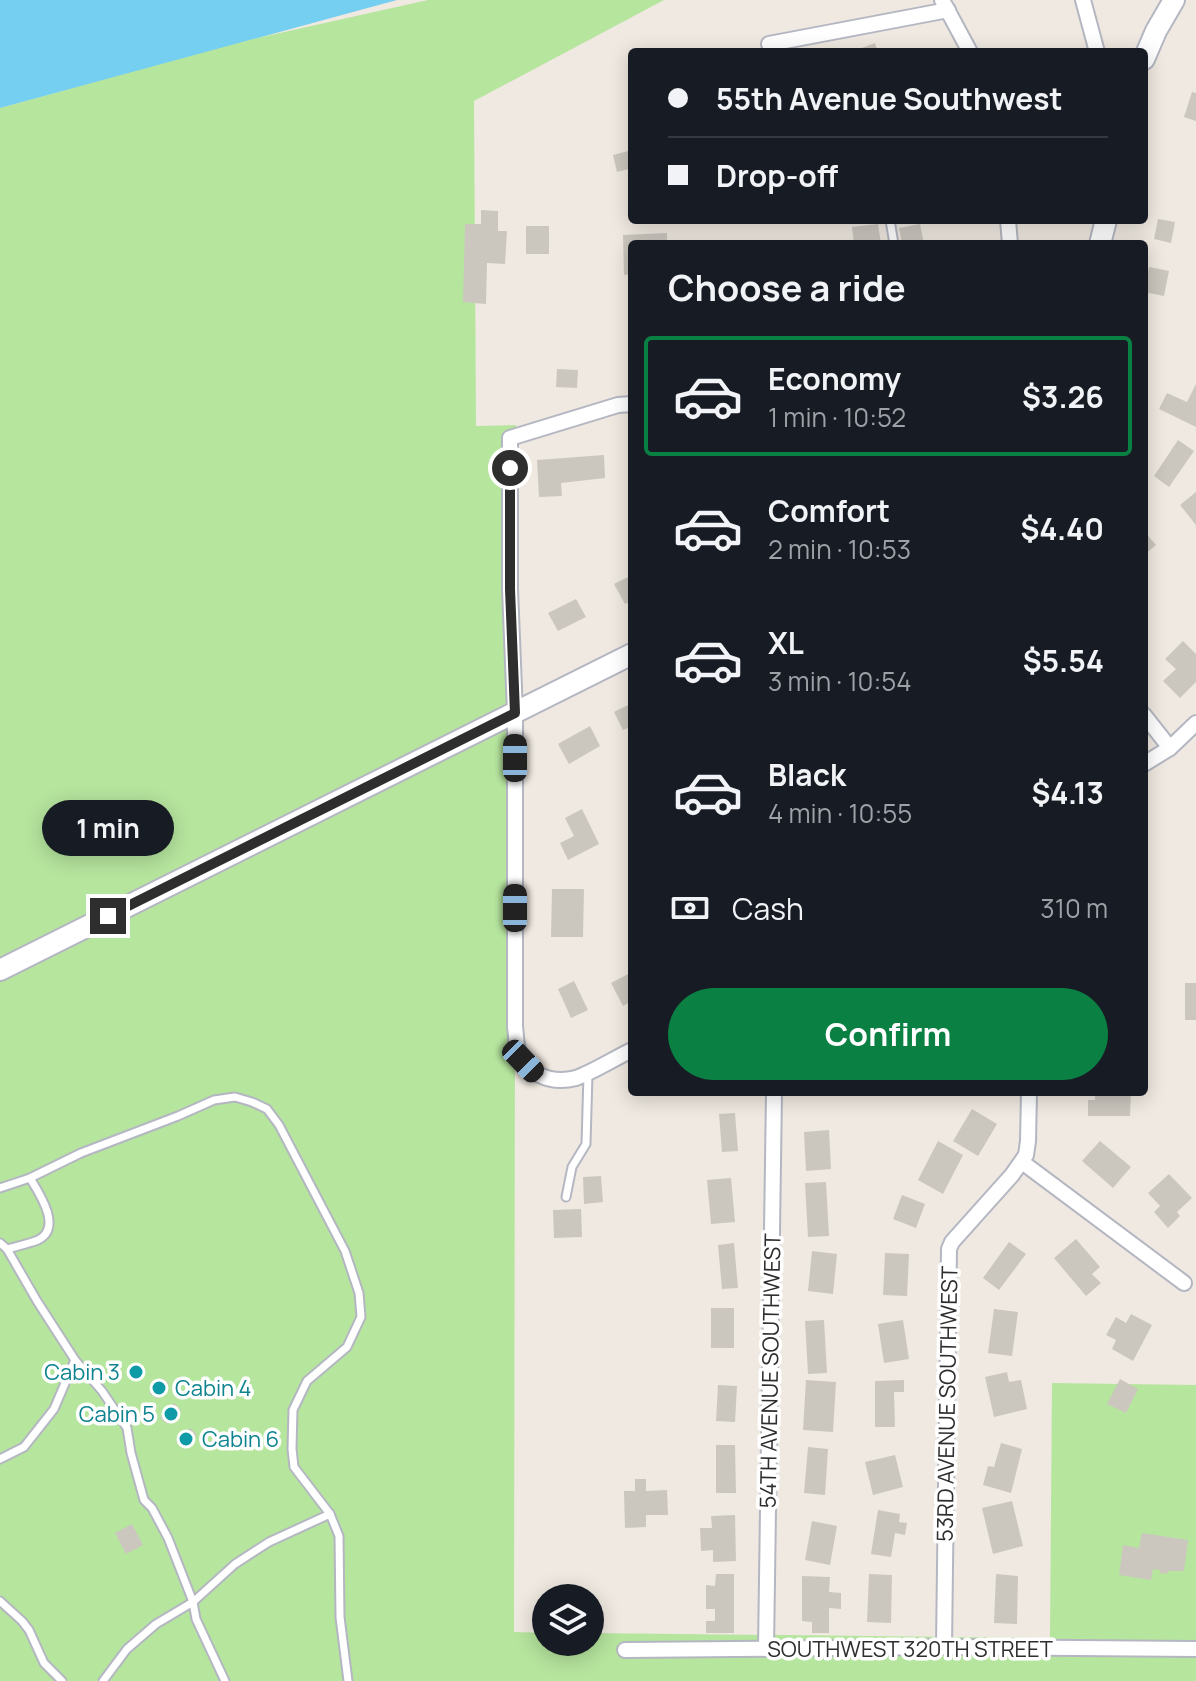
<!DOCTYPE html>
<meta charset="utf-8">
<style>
body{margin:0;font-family:Manrope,sans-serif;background:#20242c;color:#f1f3f6;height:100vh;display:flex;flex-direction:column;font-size:30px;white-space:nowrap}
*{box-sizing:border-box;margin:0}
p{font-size:26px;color:#9ea1a6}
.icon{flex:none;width:44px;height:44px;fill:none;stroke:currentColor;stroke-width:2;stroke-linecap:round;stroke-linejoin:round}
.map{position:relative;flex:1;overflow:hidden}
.sheet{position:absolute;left:628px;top:240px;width:520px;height:856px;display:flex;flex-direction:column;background:#171b24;border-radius:8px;box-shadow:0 4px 20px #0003}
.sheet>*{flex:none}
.hud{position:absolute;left:628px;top:48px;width:520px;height:176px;border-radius:8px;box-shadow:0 4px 20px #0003;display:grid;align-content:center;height:176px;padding:0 40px;background:#171b24}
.tools{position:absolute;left:532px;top:1584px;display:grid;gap:16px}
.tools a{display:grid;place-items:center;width:72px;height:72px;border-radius:50%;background:#171b24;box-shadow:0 4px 20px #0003;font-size:40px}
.end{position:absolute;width:36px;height:36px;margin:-18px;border:10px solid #2e2e2e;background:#fff;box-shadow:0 0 0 4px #fff}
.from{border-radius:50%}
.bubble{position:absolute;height:56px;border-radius:28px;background:#171b24;box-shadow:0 4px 20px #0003;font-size:26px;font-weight:700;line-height:56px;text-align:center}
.car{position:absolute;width:24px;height:48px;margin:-24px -12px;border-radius:10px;box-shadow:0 0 6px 2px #0007;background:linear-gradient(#222 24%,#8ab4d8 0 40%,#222 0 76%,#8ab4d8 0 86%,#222 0)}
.hud b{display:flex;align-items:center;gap:28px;height:76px;font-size:30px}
.hud b+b{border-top:2px solid #363941}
.hud i{width:20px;height:20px;background:#f1f3f6}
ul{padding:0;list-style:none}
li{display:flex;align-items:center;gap:24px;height:120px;margin:0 16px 12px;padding:0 24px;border:4px solid transparent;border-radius:8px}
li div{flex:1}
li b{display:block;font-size:30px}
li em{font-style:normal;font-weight:700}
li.current{border-color:#0b8043}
li>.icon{width:72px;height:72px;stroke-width:1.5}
h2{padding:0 40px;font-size:36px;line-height:96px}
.pay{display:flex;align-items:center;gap:20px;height:88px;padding:0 40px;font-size:30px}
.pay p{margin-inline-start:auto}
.button{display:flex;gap:16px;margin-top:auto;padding:16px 40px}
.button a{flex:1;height:92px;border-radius:48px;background:#0b8043;color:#fff;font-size:32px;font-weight:700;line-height:92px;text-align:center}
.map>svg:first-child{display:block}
</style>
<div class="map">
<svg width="1196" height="1681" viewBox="0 0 1196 1681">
<rect width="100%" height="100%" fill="#efe9e1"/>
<path fill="#b6e59e" d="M428,0H664L474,101L476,426L516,425L514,1632L546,1633V1642H590V1633L1050,1638L1052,1383L1196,1385V1681H0V108L239,42Z"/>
<path fill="#75cff0" d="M0,0H397L0,108Z"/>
<g fill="#cbc7bf">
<path d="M875,43L878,52H851Z"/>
<path d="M1192,92L1196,93V121L1184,117Z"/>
<path d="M632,150V168L617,172L613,155Z"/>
<path d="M481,210L498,211V231H507L505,264L487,263L486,304L463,302L465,224H481Z"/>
<path d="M1158,219L1175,222L1171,243L1154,239Z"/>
<path d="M878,224L881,244H854L852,227Z"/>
<path d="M920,224L924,244H902L899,228Z"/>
<rect x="526" y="226" width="23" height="28"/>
<path d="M667,233V244H632V274L624,275L623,235Z"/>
<path d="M1149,267L1169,271L1164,296L1144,292Z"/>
<path d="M557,369L578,370L577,388L556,387Z"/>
<path d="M1196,384V427L1159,409L1167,393L1187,402Z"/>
<path d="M1178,440L1194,451L1169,487L1154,476Z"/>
<path d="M604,455L605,478L561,483L562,496L539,497L537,460Z"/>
<path d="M1196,492V525L1180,505Z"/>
<path d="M1144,531L1156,545L1144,555Z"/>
<path d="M632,575V601L625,604L614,584Z"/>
<path d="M576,599L586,617L558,631L548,613Z"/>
<path d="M1183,641L1196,654V682L1180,698L1163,681L1176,669L1165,659Z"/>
<path d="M632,703V726L623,730L614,712Z"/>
<path d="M590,726L600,746L569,764L558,744Z"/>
<path d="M582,809L599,844L568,860L560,843L574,836L565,818Z"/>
<path d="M552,889H584L583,937H551Z"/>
<path d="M632,972V1001L623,1006L611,983Z"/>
<path d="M574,981L588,1010L571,1018L558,989Z"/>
<rect x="1185" y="983" width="11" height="37"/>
<path d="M1095,1092H1131L1130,1116H1088V1100H1095Z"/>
<path d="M972,1109L997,1124L978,1156L953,1141Z"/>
<path d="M735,1113L738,1151L722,1152L719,1114Z"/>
<path d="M829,1130L831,1169L806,1171L804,1132Z"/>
<path d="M938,1141L963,1155L943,1194L918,1180Z"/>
<path d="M1100,1141L1131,1167L1113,1188L1082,1161Z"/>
<path d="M1169,1174L1192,1198L1177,1212L1180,1216L1168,1228L1154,1212L1160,1206L1148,1193Z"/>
<path d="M601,1176L603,1202L584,1204L583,1177Z"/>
<path d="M731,1178L735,1222L711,1224L707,1180Z"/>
<path d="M826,1182L829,1236L808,1237L805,1183Z"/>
<path d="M902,1195L925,1204L916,1228L893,1219Z"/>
<path d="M581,1209L582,1237L554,1238L553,1210Z"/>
<path d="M1076,1239L1100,1267L1092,1274L1101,1283L1086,1296L1054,1258Z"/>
<path d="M1009,1242L1026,1254L999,1290L983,1278Z"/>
<path d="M734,1243L738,1288L722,1289L718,1245Z"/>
<path d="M812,1251L837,1254L833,1294L808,1291Z"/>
<path d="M885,1253L909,1254L907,1296L883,1295Z"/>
<rect x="711" y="1308" width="23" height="40"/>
<path d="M994,1309L1018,1312L1012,1356L988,1353Z"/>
<path d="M1131,1314L1152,1325L1133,1361L1112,1349L1116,1340L1106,1335L1116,1317L1126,1323Z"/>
<path d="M824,1320L827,1373L808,1374L805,1321Z"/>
<path d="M903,1320L909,1359L884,1363L878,1324Z"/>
<path d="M138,1364L145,1370L134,1381L127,1374Z"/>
<path d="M1007,1372L1009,1382L1021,1380L1027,1409L994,1417L985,1377Z"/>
<path d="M162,1378L169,1384L157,1399L149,1393Z"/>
<path d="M1120,1379L1138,1389L1126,1413L1107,1404Z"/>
<path d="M806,1380L836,1382L833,1432L803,1430Z"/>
<path d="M904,1380V1392H894L895,1427H875V1381Z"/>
<path d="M718,1385L737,1386L735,1422L716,1421Z"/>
<path d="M174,1403L181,1410L167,1424L160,1418Z"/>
<path d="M190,1428L197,1435L183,1449L176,1442Z"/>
<path d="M1001,1443L1022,1449L1011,1493L983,1485L988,1466L994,1467Z"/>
<path d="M716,1445H735L736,1493H716Z"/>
<path d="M808,1447L828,1449L825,1495L804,1493Z"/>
<path d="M895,1455L903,1487L873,1495L865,1462Z"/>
<path d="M635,1479H646V1491L667,1490L668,1515H646V1527L625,1528L624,1491H635Z"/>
<path d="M1012,1501L1023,1546L993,1554L982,1508Z"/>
<path d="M878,1510L900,1514L899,1522L907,1523L905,1535L895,1533L891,1557L871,1554Z"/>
<path d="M735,1515L736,1561L713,1562V1550L701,1551L700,1528H712L711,1516Z"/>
<path d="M812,1521L837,1526L830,1565L805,1560Z"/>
<path d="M132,1524L143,1545L126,1554L115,1533Z"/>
<path d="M1142,1533L1188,1540L1184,1571H1168L1167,1574L1160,1573V1570L1153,1569L1151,1580L1119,1575L1123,1545L1139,1548Z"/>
<path d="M716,1574H734V1633H706V1621H715V1609H706V1585L715,1586Z"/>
<path d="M869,1574L892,1575L891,1623L867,1622Z"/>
<path d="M996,1574L1018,1576L1017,1624L994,1623Z"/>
<path d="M802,1576L830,1577L829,1592L841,1593V1609L829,1608V1633H812V1622L802,1621Z"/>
</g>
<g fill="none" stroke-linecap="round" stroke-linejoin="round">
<defs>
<g id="service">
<path d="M890,220L894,244"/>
<path d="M0,1188L30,1178L81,1153L178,1116L214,1100L235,1097L252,1102L267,1109L279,1125L345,1251L359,1293L361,1317L347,1347L307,1381L293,1410L292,1449L294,1467L330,1514L339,1536L340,1617L348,1681"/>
<path d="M566,1197L572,1167L586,1144L588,1074"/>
<path d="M0,1243L7,1249L37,1301L75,1360L102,1391L127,1428L131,1453L144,1500L152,1508L168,1538L193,1602L196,1619L225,1681"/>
<path d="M7,1249C17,1246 28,1244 38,1240C63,1228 39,1193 30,1178"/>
<path d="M0,1459L24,1447L54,1409L75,1360"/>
<path d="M0,1601L22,1621L29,1630L44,1663L62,1681"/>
<path d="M103,1681L127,1649L156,1624L193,1602L235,1564L269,1542L330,1514"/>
</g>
<g id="minor">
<path d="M942,0L970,52"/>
<path d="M1083,0L1097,52"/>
<path d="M769,44L948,10"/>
<path d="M1008,220L1010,244"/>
<path d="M632,404L618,405L510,438V589L515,713V1027C516,1033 516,1040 517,1046C523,1073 550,1085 576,1078C591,1073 617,1057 632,1050"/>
<path d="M1144,715L1170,748"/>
<path d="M1144,764L1170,748L1196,723"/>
<path d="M1022,1162L1184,1283"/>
<path d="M944,1647L949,1249L952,1242L1012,1175L1026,1155L1028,1141L1029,1092"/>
<path d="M766,1649L774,1092"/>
<path d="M625,1650L944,1647L1196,1649"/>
</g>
<g id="secondary">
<path d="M1144,59L1156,31L1174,0"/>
<path d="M1100,244L1106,220"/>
<path d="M0,970L632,654"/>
</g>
</defs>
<use href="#service" stroke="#b4b7c1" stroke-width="11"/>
<use href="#minor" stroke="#b4b7c1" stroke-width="18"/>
<use href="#secondary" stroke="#b4b7c1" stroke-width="24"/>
<use href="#service" stroke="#fff" stroke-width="7"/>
<use href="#minor" stroke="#fff" stroke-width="14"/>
<use href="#secondary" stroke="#fff" stroke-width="20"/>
</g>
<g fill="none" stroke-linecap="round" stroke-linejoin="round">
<path stroke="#2e2e2e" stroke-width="10" d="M108,916L515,713L510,589V468"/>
</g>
<g fill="#0f9aa8" stroke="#fff" stroke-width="3">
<circle cx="136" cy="1372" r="8"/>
<circle cx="159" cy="1388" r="8"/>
<circle cx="171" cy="1414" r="8"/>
<circle cx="186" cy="1439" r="8"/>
</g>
<g text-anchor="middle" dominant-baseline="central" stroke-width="7" stroke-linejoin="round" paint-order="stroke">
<g font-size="22" fill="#2e2e2e" stroke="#fff">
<text transform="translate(770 1371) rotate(-89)">54TH AVENUE SOUTHWEST</text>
<text transform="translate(947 1404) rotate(-89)">53RD AVENUE SOUTHWEST</text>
<text x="910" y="1649">SOUTHWEST 320TH STREET</text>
</g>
<g font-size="22" fill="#0d838f" stroke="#fff" text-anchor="end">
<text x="120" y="1372">Cabin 3</text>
<text x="175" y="1388" text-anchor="start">Cabin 4</text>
<text x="155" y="1414">Cabin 5</text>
<text x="202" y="1439" text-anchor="start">Cabin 6</text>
</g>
</g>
</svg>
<div class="tools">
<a><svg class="icon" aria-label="layers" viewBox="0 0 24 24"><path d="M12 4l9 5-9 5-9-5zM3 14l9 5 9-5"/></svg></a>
</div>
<i class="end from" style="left:510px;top:468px"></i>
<i class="end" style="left:108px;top:916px"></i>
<div class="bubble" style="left:42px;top:800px;width:132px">1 min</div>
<i class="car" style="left:515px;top:758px;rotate:0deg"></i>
<i class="car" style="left:515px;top:908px;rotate:0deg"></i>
<i class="car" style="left:523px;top:1061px;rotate:136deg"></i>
<div class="hud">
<b><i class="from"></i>55th Avenue Southwest</b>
<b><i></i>Drop-off</b>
</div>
<section class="sheet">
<h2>Choose a ride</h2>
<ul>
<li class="current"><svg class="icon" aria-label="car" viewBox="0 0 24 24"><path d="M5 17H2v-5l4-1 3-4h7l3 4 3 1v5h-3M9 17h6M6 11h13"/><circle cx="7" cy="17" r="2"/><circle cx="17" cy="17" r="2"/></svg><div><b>Economy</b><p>1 min · 10:52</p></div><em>$3.26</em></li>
<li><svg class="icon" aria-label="car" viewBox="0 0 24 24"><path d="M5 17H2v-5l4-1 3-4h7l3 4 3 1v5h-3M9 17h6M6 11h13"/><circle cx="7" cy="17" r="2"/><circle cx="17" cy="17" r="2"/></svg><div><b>Comfort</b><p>2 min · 10:53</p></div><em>$4.40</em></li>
<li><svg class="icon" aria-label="car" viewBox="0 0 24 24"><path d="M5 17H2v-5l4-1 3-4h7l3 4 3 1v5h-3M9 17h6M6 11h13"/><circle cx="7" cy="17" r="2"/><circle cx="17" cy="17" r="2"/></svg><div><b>XL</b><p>3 min · 10:54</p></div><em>$5.54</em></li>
<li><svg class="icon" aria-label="car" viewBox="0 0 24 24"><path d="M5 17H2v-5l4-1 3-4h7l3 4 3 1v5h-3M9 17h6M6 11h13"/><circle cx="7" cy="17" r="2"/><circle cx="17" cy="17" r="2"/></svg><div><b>Black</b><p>4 min · 10:55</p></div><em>$4.13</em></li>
</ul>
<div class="pay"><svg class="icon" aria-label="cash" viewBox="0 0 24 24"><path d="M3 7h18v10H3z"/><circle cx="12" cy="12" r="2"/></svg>Cash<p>310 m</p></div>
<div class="button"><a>Confirm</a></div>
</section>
</div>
